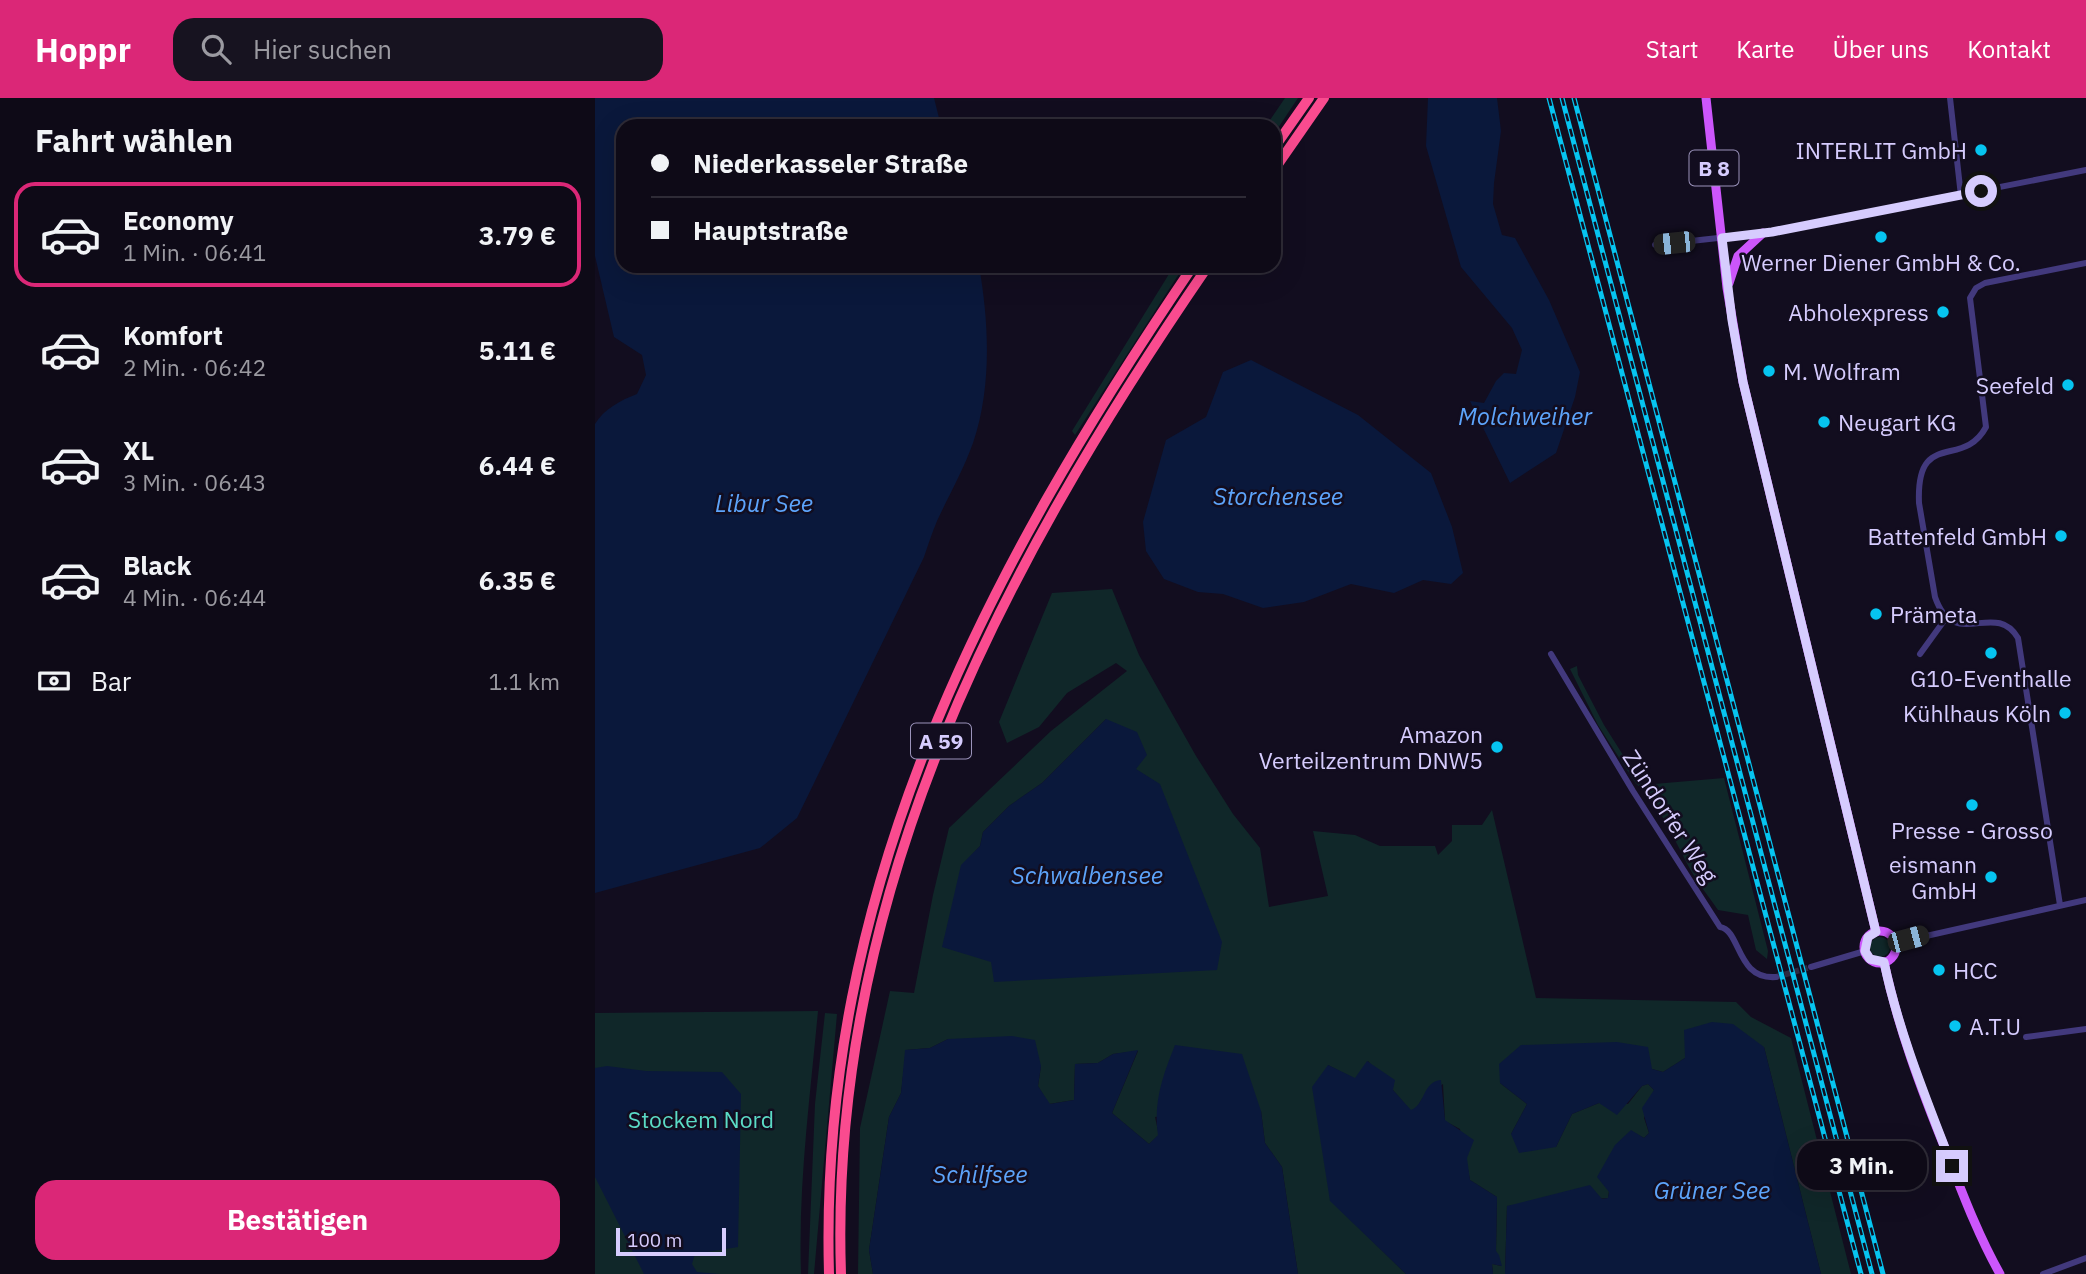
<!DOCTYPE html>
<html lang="de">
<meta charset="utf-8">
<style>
body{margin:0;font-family:"IBM Plex Sans",sans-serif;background:#171320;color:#f1f3f6;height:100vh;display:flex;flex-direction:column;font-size:26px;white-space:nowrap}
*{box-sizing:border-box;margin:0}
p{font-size:23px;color:#9b9aa1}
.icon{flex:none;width:38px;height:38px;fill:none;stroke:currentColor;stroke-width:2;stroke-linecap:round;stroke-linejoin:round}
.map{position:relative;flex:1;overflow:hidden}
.side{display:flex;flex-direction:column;background:#0e0a17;width:595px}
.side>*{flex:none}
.hud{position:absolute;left:21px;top:21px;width:665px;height:154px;border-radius:21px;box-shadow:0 7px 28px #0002,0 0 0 2px #2e2b36;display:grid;align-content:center;height:154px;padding:0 35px;background:#0e0a17}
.scale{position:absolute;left:21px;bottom:18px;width:110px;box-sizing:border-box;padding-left:7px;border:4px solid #d6ccfe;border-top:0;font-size:19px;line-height:24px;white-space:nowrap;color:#d6ccfe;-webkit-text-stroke:5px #120d1f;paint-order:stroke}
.end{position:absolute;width:32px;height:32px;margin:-16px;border:9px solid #d6ccfe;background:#111;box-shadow:0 0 0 4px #111}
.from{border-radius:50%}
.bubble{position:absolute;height:49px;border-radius:21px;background:#0e0a17;box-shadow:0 7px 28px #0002,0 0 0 2px #2e2b36;font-size:23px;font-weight:700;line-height:49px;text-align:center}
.car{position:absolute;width:21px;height:42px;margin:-21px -10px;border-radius:9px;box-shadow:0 0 5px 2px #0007;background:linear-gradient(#222 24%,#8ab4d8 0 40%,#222 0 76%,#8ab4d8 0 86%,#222 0)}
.hud b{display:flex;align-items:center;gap:24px;height:66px;font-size:26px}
.hud b+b{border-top:2px solid #2e2b36}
.hud i{width:18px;height:18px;background:#f1f3f6}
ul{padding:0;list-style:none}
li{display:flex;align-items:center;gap:21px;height:105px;margin:0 14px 10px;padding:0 21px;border:4px solid transparent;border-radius:21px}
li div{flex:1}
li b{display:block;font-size:26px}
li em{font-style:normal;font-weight:700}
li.active{border-color:#db2777}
li>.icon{width:63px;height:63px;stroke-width:1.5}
h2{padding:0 35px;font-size:32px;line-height:84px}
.pay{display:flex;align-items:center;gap:18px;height:77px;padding:0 35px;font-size:26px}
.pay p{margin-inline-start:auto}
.primary-button{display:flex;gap:14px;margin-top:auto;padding:14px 35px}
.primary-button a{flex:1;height:80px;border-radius:21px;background:#db2777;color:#fff;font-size:28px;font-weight:700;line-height:80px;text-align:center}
header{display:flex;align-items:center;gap:42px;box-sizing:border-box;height:98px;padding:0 35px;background:#db2777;color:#fff}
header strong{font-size:33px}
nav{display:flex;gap:38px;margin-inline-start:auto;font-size:24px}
.search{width:490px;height:63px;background:#171320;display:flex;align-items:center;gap:18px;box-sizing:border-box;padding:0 24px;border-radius:21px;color:#9b9aa1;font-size:26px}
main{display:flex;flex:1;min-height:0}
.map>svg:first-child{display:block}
</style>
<header>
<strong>Hoppr</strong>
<div class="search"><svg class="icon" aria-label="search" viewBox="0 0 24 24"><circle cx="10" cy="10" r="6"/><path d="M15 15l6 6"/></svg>Hier suchen</div>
<nav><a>Start</a><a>Karte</a><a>Über uns</a><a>Kontakt</a></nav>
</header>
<main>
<section class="side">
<h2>Fahrt wählen</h2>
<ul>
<li class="active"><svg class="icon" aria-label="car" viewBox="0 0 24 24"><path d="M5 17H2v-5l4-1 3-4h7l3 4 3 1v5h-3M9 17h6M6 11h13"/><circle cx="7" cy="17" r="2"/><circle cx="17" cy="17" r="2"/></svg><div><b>Economy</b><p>1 Min. · 06:41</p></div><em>3.79 €</em></li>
<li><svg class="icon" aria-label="car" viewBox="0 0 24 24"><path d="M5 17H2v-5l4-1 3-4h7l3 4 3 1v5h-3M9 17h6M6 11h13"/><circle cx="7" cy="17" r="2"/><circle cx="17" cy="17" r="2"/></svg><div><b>Komfort</b><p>2 Min. · 06:42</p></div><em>5.11 €</em></li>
<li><svg class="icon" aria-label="car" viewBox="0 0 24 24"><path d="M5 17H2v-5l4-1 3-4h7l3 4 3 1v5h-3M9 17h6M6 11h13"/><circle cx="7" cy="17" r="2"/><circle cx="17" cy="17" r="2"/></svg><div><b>XL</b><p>3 Min. · 06:43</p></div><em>6.44 €</em></li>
<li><svg class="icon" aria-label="car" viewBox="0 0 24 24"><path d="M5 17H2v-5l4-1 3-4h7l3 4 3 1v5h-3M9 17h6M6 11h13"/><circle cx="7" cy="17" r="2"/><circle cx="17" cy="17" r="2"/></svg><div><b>Black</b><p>4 Min. · 06:44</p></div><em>6.35 €</em></li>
</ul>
<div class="pay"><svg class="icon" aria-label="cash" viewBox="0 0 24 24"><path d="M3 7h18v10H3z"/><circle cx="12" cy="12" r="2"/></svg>Bar<p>1.1 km</p></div>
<div class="primary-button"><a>Bestätigen</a></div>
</section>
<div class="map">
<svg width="1491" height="1176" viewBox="0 0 1491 1176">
<rect width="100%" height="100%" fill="#120d1f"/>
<g fill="#102729" fill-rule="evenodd">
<path d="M690,0H703L679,36V28H671Z"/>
<path d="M579,168H589L480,337L477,333Z"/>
<path d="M517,491L544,557L601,658L638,716L665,750L674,809L733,798L718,733L760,737L785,748H840L843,757L857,743V727H887L897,712L941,900L1141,904L1156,919L1196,940L1256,1176H1226L1169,949L1090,960L1068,974L1057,971L905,985L932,1006L916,1036L961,1049L977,1016L1004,1005L1033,1006L1047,988L1053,986L1059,992L1049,1020L1054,1035L1049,1040L1036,1033C1005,1060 1019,1065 1013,1100L912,1108L910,1176H898L897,1166L906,1168L901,1153L902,1099L875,1082L865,1031L850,1023L848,986L827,1001L820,1012L816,1013L773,963L760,981L733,967L735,1102L811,1176H703L687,1069L670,1045L666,1013L560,1019L564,1037L554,1046L517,1015L543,953L518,956L503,965L480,966L479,1002L454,1006L443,988L446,968L353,941L335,950L311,952L306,995L294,1019L274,1152L278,1176H263L265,1030L295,893L319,895L338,797L354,730L456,633L532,573L521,565L472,595L444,629L412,645L404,624L457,495ZM511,621L540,671L565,687L366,768L385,748L388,734L414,708L447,685Z"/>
<path d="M982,568L983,577L1009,627L1047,687L1129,680L1173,853L1172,861L1161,852L1153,817L1123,812C1114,799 1103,785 1095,771C1083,749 1061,699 1041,686L1003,627L975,571Z"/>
<circle cx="1285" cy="849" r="10"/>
<path d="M223,913C215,1000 203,1088 206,1176H0V915Z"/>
<path d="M230,915L242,916L219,1176H213L220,1006Z"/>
</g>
<g fill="#0a183b">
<path d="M0,0H339L346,28H28V168H384C394,224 397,290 378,345C368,373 354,397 342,423C337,435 333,447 329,459L202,720L165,750L0,795V326C9,311 26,302 42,296L51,277L47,257L19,239L0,158Z"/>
<path d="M833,0H902L906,33L899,85L898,106L907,137L920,140L954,202L985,274L980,299L961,355L915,385L875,303L889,305L901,283L909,275L921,276L927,252L917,230L866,169L831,48Z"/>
<path d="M656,262L763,317L836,375L857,429L868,475L856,486L828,482L799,495L756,486L709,504L668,510L628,496L603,494L569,481L551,453L548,424L571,342L611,319L628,274Z"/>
<path d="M511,621L542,634L552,657L541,671L565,686L627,844L622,872L399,884L396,864L347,849L366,767L385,748L388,734L414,708L447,685Z"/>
<path d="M1117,924L1138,926L1169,949L1226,1176H910L912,1108L995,1087L1007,1101L1013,1100L1014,1094L1002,1079L1020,1047L1036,1032L1049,1040L1054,1035L1047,1010L1059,992L1053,986L1047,988L1022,1017L1004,1005L977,1016L961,1049L924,1055L916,1036L932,1006L905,985L904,966L926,947L1022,944L1053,949L1057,971L1068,974L1090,960L1089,932Z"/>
<path d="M417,938L440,942L446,968L443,988L455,1006L479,1002L480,966L503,965L518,956L543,952L517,1015L554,1046L563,1037C558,1004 568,977 580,947L647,956L666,1013L670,1045L687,1069L703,1176H278L274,1152L294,1019L306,995L310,952L335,950L353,941Z"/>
<path d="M772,963L800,982L798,992L816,1012C831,1006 827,984 846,982L850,1022L879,1042L872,1060L875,1082L902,1099L901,1153L904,1157L907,1168L897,1166L898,1176H811L735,1103L717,989L733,967L760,980Z"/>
<path d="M12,968L51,973L127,974L146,996L143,1149L100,1156L97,1166L102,1174L125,1176H49L0,1079V970Z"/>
</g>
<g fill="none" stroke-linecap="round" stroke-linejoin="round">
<path stroke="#2f2a40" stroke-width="6" stroke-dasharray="6 3" stroke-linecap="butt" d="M1181,879L1216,869"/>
<g stroke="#42397d" stroke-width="6">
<path d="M1355,0L1366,98"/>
<path d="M1060,147L1177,134L1491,72"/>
<path d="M956,556L1038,693L1125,829C1146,832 1141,882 1181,879"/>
<path d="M1325,556L1351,520"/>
<path d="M1465,807L1423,540C1400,501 1359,554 1340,499L1324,405C1321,330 1368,372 1391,329L1375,200L1381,190L1390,185L1491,165"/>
<path d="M1300,845L1491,802"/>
<path d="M1216,869L1270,853"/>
<path d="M1431,939L1491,931"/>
<path d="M1448,1176L1491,1160"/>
</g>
<g stroke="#cc56fb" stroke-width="9">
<path d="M1111,0L1132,190L1148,284L1281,834"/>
<path d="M1134,185L1143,158L1168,135"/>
<circle cx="1285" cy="849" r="16"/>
<path d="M1289,864C1303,930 1326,991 1351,1053C1367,1094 1383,1137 1405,1176"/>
</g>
<g stroke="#fa4b8f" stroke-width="10">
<path d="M679,50L714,0"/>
<path d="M679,72L729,0"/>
<path d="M234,1176C223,793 389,476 598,168"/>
<path d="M246,1176C233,798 405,471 613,168"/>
</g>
<defs>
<g id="rail">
<path d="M954,0L1266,1176"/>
<path d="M967,0L1277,1176"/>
<path d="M979,0L1288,1176"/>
</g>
</defs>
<use href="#rail" stroke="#06c4f0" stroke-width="5"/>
<use href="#rail" stroke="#120d1f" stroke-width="2.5" stroke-dasharray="8" stroke-linecap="butt"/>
</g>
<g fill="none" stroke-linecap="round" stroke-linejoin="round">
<path stroke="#d6ccfe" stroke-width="9" d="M1357,1068C1331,1000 1304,935 1289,864L1275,861L1270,853L1273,839L1281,834L1148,284L1137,222L1127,140L1177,134L1386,93"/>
</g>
<g fill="#06c4f0" stroke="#120d1f" stroke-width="2.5">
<circle cx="1386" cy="52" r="7"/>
<circle cx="1286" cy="139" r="7"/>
<circle cx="1348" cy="214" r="7"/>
<circle cx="1174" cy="273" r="7"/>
<circle cx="1473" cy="287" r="7"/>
<circle cx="1229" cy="324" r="7"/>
<circle cx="1466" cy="438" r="7"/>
<circle cx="1281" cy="516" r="7"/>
<circle cx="1396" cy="555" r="7"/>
<circle cx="1470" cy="615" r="7"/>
<circle cx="902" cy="649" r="7"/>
<circle cx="1377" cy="707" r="7"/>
<circle cx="1396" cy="779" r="7"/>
<circle cx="1344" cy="872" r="7"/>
<circle cx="1360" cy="928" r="7"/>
</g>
<g text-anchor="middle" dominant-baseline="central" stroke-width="5" stroke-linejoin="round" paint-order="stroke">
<g fill="#120d1f" stroke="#9b93bb" stroke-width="2">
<rect x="1094.5" y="52.5" width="49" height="35" rx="5"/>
<rect x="316" y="625.5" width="60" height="35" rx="5"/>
</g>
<g font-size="21" font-weight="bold" fill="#d6ccfe">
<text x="1119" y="70">B 8</text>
<text x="346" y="643">A 59</text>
</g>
<g font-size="23" fill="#d6ccfe" stroke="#120d1f" text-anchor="end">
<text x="1372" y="52">INTERLIT GmbH</text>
<text x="1286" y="164" text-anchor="middle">Werner Diener GmbH &amp; Co.</text>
<text x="1334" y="214">Abholexpress</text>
<text x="1188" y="273" text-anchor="start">M. Wolfram</text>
<text x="1459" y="287">Seefeld</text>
<text x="1243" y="324" text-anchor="start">Neugart KG</text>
<text x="1452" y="438">Battenfeld GmbH</text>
<text x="1295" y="516" text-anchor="start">Prämeta</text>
<text x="1396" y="580" text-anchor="middle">G10-Eventhalle</text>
<text x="1456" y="615">Kühlhaus Köln</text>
<text x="888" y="636">Amazon<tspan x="888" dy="26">Verteilzentrum DNW5</tspan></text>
<text x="1377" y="732" text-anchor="middle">Presse - Grosso</text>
<text x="1382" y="766">eismann<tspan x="1382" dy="26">GmbH</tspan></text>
<text x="1358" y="872" text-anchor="start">HCC</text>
<text x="1374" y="928" text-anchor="start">A.T.U</text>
</g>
<g font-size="23" fill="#d6ccfe" stroke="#120d1f">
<text transform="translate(1076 718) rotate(57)">Zündorfer Weg</text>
</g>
<g font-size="23" fill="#5bdbc6" stroke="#120d1f">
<text x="106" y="1021">Stockem Nord</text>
</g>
<g font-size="24" font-style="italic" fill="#5da4fb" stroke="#120d1f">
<text x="930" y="318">Molchweiher</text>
<text x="683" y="398">Storchensee</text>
<text x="169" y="405">Libur See</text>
<text x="492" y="777">Schwalbensee</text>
<text x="385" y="1076">Schilfsee</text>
<text x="1117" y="1092">Grüner See</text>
</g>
</g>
</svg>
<div class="scale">100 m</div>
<i class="end from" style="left:1386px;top:93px"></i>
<i class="end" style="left:1357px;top:1068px"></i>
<div class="bubble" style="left:1202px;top:1043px;width:130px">3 Min.</div>
<i class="car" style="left:1079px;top:145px;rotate:264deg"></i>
<i class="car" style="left:1313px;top:841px;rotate:75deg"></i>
<div class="hud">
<b><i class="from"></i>Niederkasseler Straße</b>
<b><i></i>Hauptstraße</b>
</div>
</div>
</main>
